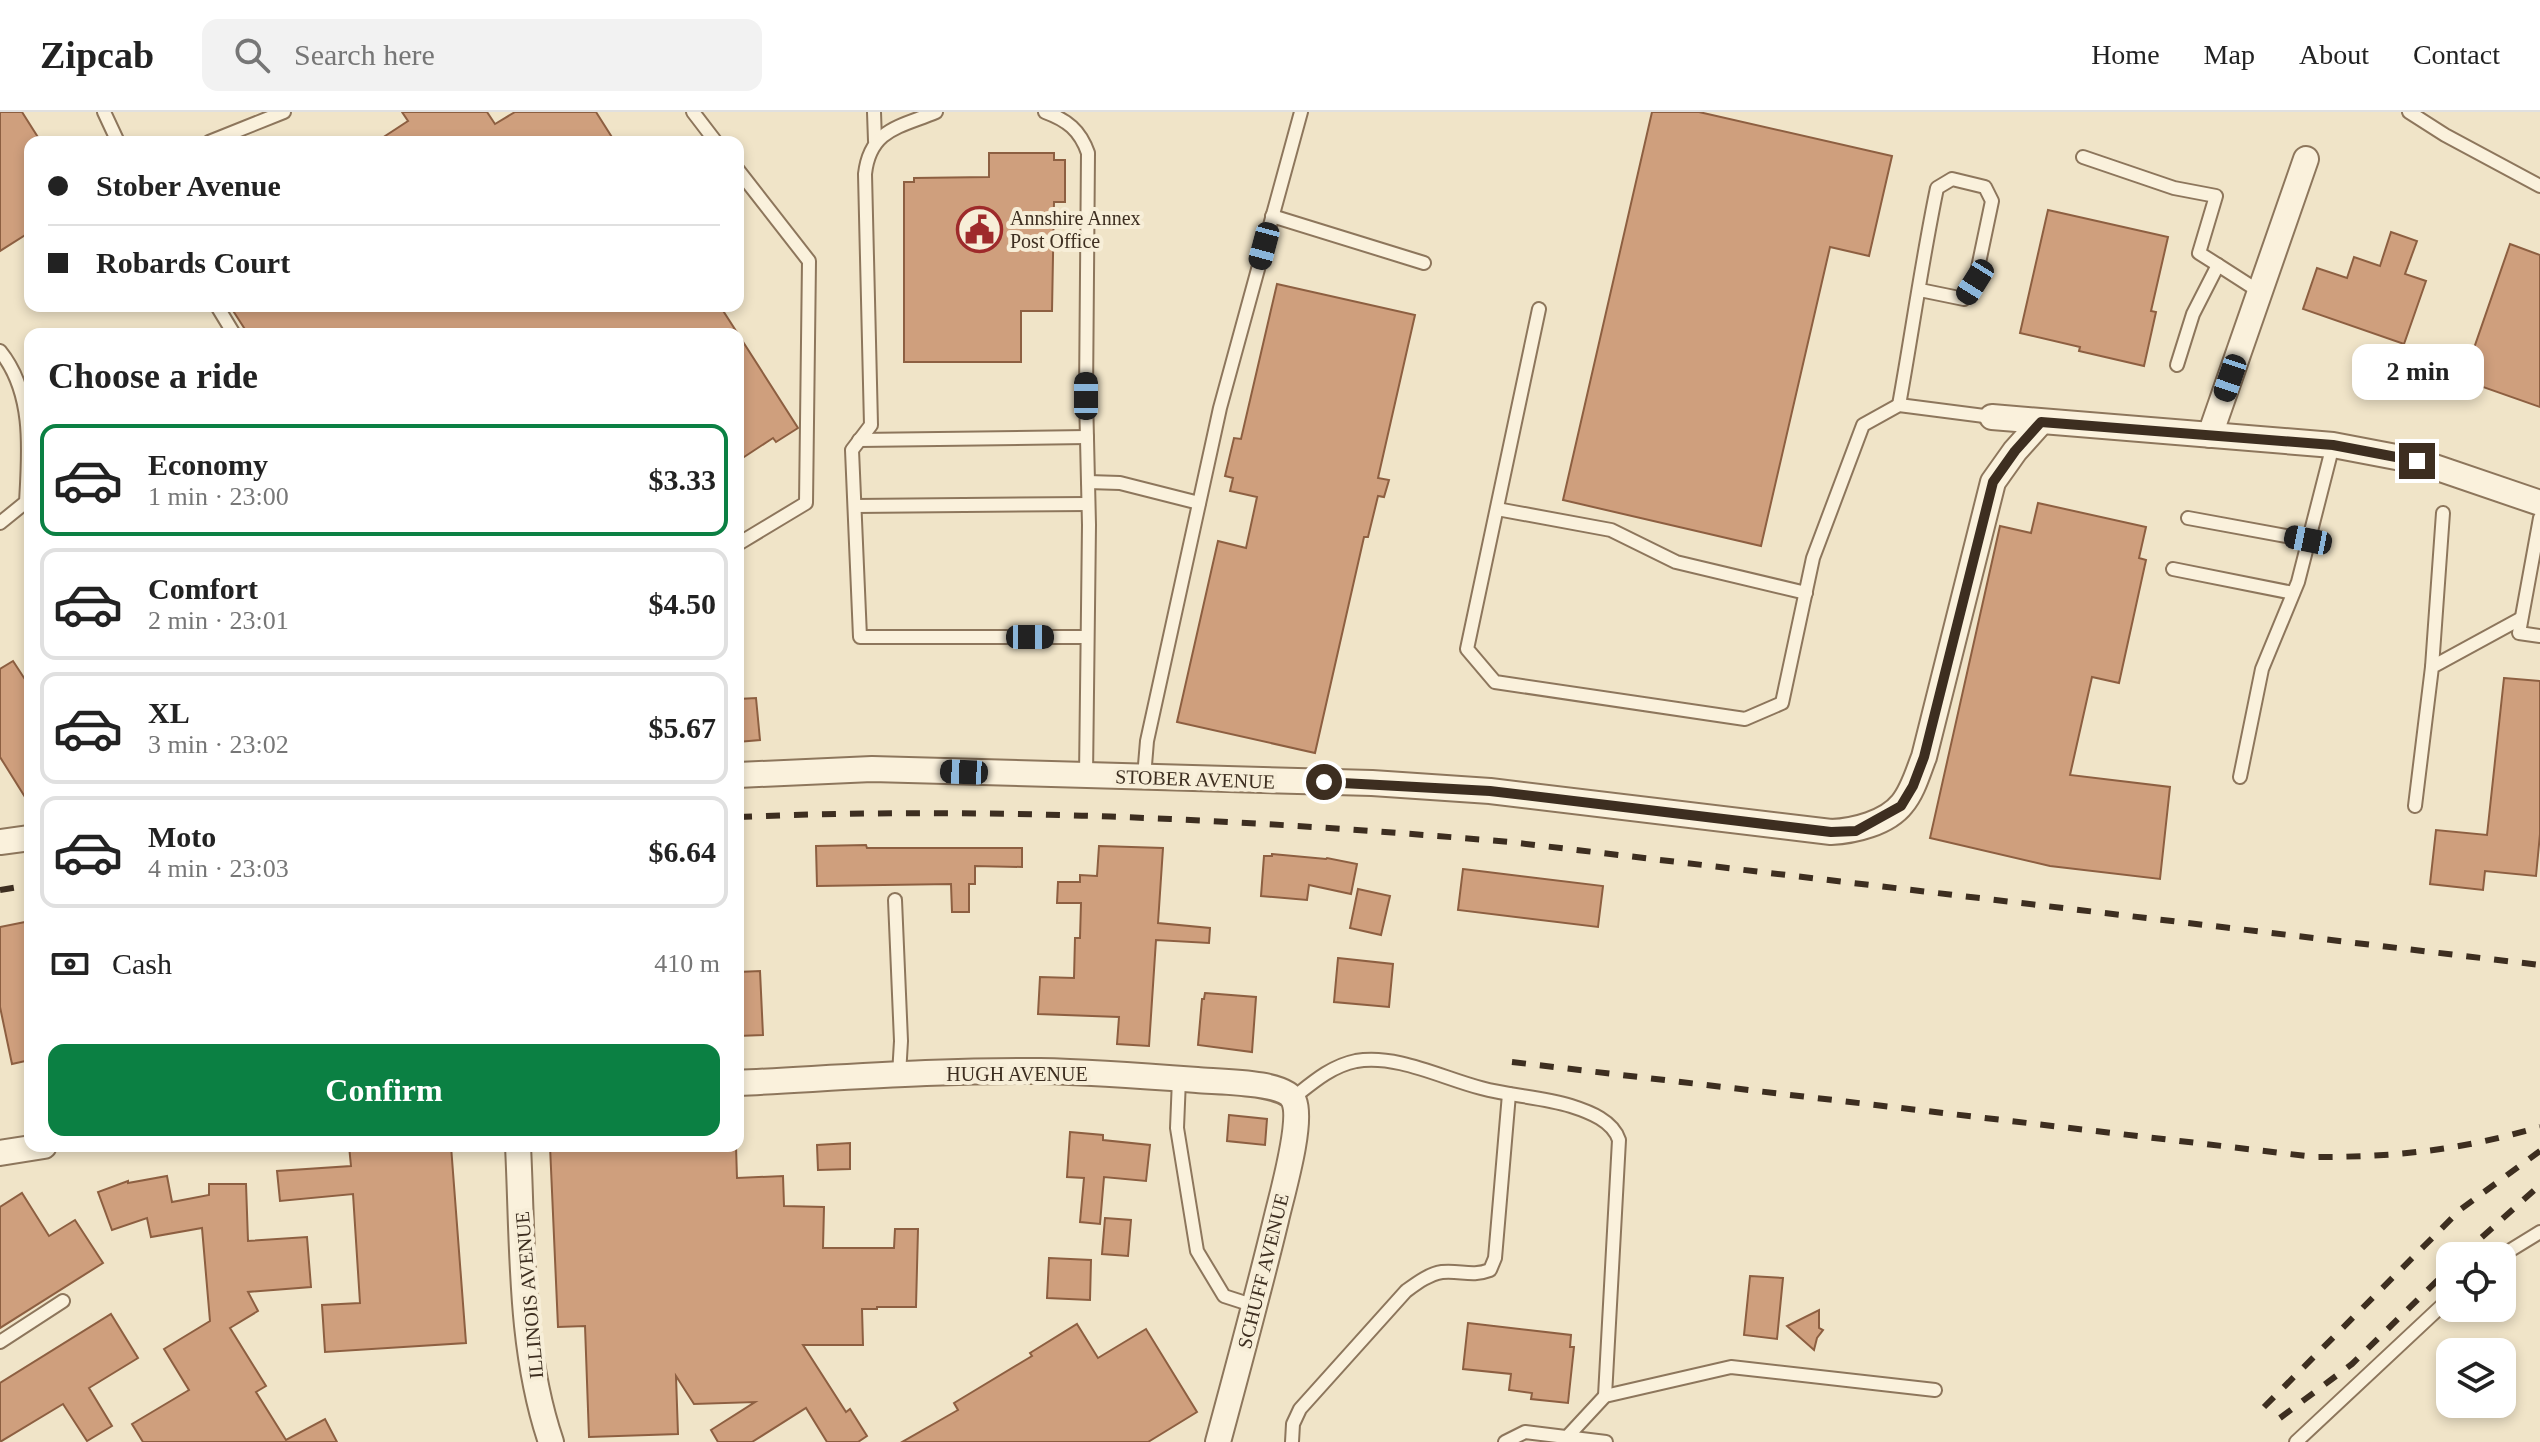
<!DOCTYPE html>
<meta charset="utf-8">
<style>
body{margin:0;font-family:Georgia,serif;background:#f2f2f2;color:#222;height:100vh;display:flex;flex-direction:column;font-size:30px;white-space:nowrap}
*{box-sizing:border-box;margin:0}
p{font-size:26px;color:#767676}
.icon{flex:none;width:44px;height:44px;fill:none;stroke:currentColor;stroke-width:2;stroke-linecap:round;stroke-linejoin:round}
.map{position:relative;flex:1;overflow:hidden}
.sheet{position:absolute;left:24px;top:216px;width:720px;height:824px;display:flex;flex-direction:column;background:#fff;border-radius:16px;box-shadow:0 4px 12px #0003}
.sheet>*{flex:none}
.banner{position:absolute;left:24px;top:24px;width:720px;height:176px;border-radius:16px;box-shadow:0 4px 12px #0003;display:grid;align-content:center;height:176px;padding:0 24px;background:#fff}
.fabs{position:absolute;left:2436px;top:1130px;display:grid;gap:16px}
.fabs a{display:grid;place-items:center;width:80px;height:80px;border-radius:16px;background:#fff;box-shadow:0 4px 12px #0003;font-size:40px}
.end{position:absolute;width:36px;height:36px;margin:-18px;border:10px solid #3d2e20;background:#fff;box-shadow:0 0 0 4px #fff}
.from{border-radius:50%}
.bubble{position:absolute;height:56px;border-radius:16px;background:#fff;box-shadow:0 4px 12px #0003;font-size:26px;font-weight:600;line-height:56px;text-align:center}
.car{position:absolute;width:24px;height:48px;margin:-24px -12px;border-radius:10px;box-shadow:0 0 6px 2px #0007;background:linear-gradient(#222 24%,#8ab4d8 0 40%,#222 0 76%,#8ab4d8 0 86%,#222 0)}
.banner b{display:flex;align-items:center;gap:28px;height:76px;font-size:30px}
.banner b+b{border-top:2px solid #e0e0e0}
.banner i{width:20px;height:20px;background:#222}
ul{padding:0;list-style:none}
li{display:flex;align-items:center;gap:24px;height:112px;margin:0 16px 12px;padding:0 8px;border:4px solid #e0e0e0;border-radius:16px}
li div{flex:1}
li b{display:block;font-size:30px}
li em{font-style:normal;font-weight:600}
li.selected{border-color:#0b8043}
li>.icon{width:72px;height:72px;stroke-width:1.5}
h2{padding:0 24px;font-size:36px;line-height:96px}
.pay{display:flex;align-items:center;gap:20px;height:88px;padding:0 24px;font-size:30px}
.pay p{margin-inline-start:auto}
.cta{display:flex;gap:16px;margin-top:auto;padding:16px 24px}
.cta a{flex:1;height:92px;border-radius:16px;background:#0b8043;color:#fff;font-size:32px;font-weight:600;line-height:92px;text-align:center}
header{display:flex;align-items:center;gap:48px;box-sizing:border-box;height:112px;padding:0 40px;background:#fff;border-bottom:2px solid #e0e0e0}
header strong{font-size:38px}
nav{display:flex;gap:44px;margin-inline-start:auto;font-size:28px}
.search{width:560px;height:72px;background:#f2f2f2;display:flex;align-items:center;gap:20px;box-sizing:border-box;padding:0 28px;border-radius:16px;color:#767676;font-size:30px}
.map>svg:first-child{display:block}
</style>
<header>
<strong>Zipcab</strong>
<div class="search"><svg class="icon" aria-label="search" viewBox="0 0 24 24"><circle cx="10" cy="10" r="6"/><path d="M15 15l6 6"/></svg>Search here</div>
<nav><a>Home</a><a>Map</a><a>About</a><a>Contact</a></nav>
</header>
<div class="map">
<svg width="2540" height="1330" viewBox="0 0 2540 1330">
<rect width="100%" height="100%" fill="#f0e4c8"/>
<g fill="#cf9f7d" stroke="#8d5f41" stroke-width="2">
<path d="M0,0H22L41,30H30V120L0,139Z"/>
<path d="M402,0H487L495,12L515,0H596L615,30H376L408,9Z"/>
<path d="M1652,0H1699L1892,44L1869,144L1830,135L1761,434L1563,388Z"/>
<path d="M989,41H1054V48H1065V90H1054L1052,199H1021V250H904V70H914V66L989,65Z"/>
<path d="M2048,98L2168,125L2151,199L2156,200L2144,254L2079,239L2080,235L2020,221Z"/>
<path d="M2391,120L2417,129L2405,162L2426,169L2404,232L2303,197L2317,156L2347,166L2354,145L2380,154Z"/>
<path d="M2510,132L2540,143V295L2463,268Z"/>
<path d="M1277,172L1415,203L1378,366L1389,368L1384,385L1378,384L1368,425H1364L1315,641L1177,610L1218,429L1246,436L1257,385L1230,379L1233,366L1225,364L1234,326L1241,327Z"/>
<path d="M230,194H720L738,222H248Z"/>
<path d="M738,222L798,316L776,330L773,326L738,349Z"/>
<path d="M2038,391L2146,415L2139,446L2146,448L2119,571L2092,565L2070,663L2170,675L2160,767L2050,754L1930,726L2000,414L2031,421Z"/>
<path d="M13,549L30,575V693L0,645V557Z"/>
<path d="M2504,566L2540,569V722L2536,764L2485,759L2483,778L2430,772L2436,718L2487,723Z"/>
<path d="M756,586L760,628L738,630V587Z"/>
<path d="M866,733L867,736H1022V755L975,754V772H969V800H952L951,772L817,774L816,734Z"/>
<path d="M1099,734L1163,736L1158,811L1210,816L1209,831L1156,828L1149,934L1117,932L1119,905L1038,902L1040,865L1074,866L1075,826H1080L1081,791H1057L1058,770H1080V763L1097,764Z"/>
<path d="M1272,742L1326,747L1327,746L1357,752L1351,782L1309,773L1307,788L1261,784L1264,744H1272Z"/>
<path d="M1463,757L1603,774L1598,815L1458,798Z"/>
<path d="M1358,777L1390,784L1381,823L1350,816Z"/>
<path d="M30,809V948L12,952L0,895V815Z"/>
<path d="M1338,846L1393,852L1389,895L1334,890Z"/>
<path d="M760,859L763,923L738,924V860Z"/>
<path d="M1205,881L1256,885L1252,940L1198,933L1202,887H1204Z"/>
<path d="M1229,1003L1267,1007L1265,1033L1227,1029Z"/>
<path d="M1070,1020L1103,1023V1028L1150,1033L1146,1069L1104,1065L1100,1112L1080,1110L1084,1066L1067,1065Z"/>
<path d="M850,1031V1057L818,1058L817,1033Z"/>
<path d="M349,1034H451L466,1231L325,1240L322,1193L360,1191L353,1082L280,1089L277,1059L351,1054Z"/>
<path d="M550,1034H736L737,1066L783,1064L784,1094L824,1095L823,1136H894L895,1117H918L916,1195H877V1197H862L863,1233H803L846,1300L850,1297L867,1324L858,1330H827L806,1296L752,1330H718L711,1318L755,1290L694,1292L676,1264L678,1322L589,1325L585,1214L558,1215Z"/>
<path d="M167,1064L172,1090L209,1083V1072H246L248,1129L307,1125L311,1175L248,1180L258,1199L230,1216L266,1274L256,1280L286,1328L325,1307L337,1330H143L132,1312L189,1278L164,1237L210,1209L202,1116L151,1125L147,1106L112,1118L98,1080L128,1069V1071Z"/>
<path d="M22,1081L49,1124L75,1108L103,1151L0,1216V1095Z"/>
<path d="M1105,1106L1131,1108L1128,1144L1102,1142Z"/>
<path d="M1049,1146L1091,1148L1090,1188L1047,1186Z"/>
<path d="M1750,1164L1783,1166L1777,1227L1744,1223Z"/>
<path d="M1819,1198V1216L1823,1218L1817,1226L1814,1238L1787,1214Z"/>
<path d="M111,1202L138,1246L89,1276L112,1314L87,1329L63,1292L0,1330V1271Z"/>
<path d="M1468,1211L1571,1223L1570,1235H1574L1568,1291L1531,1287L1532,1281L1509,1278L1511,1262L1463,1257Z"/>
<path d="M1077,1212L1098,1246L1146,1217L1197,1300L1148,1330H902L958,1298L954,1291L1032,1244L1030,1241Z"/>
</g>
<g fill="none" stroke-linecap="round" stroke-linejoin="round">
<defs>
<g id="lane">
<path d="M104,0L118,30"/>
<path d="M693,0L716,30"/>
<path d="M874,0L875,29"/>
<path d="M936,0C900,15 870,17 865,62L871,313L852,338L860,525H1087"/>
<path d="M1045,0C1067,8 1080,18 1088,41L1086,284L1089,413L1086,664"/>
<path d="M2409,0L2445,23L2540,74"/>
<path d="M209,30L284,0"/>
<path d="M2083,45L2174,76L2216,84L2199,141L2218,153"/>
<path d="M738,58L809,149L806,391L738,432"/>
<path d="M1272,104L1424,151"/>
<path d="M217,194L234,222"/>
<path d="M1539,197L1467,537L1495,570L1745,607L1782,591L1813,446L1863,313L1899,293L1992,305"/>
<path d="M0,239C34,281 29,339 26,390L0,411"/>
<path d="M2177,253L2193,202L2218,153L2260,180"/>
<path d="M1899,293C1912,221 1922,148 1937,76L1952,67L1985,75L1992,89L1975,170L1964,187L1920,178"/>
<path d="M859,328L1087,325"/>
<path d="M1088,370L1120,371L1199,391"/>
<path d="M855,394L1088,392"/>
<path d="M1497,397L1611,418L1676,450L1806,481"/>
<path d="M2188,406L2308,428"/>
<path d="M2540,406L2519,521L2540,524"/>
<path d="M2173,457L2293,481"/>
<path d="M2432,555L2443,401"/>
<path d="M1144,665L1147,629L1220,296L1301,0"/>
<path d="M2240,665L2262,557L2298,470L2333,333"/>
<path d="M2415,694L2432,555L2520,507"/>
<path d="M895,788L901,929L899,963"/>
<path d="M1179,967L1177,1016L1197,1139L1224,1184L1255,1194"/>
<path d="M1293,986C1312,971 1331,954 1356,949C1397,942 1442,966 1481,976C1510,984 1542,985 1571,994C1590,1000 1613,1009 1619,1028L1605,1284"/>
<path d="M2501,1144L2540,1120"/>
<path d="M0,1230L63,1189"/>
<path d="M1567,1325L1605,1284L1731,1255L1935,1278"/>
<path d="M1292,1330L1293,1312L1300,1297L1406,1179C1417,1171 1429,1162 1442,1160C1460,1158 1472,1165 1490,1158L1495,1146L1509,982"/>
<path d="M1505,1330L1525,1320L1606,1330"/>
<path d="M2296,1330L2450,1186"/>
</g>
<g id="street">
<path d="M1992,305L2333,333L2417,349L2540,391"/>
<path d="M2210,323L2306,47"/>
<path d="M738,663L872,657L1372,671L1490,679L1831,720C1854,719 1887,711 1902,692C1913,679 1918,660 1924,645L1993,370L2015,339L2041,310"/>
<path d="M0,730L30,726"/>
<path d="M738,971C838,966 939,958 1040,959C1092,960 1145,964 1197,968C1217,970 1286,969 1294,989C1303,1011 1282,1082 1276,1108C1258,1182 1238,1256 1218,1330"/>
<path d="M518,1034C523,1132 519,1236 551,1330"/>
<path d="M0,1041L44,1034"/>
</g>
</defs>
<use href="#lane" stroke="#8d765c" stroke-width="16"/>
<use href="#street" stroke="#8d765c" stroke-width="28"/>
<use href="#lane" stroke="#faf1dc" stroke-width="12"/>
<use href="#street" stroke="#faf1dc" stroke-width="24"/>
<g stroke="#3d2e20" stroke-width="6" stroke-dasharray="14 14" stroke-linecap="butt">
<path d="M738,705C996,694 1253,708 1510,730L2540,853"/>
<path d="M0,778L30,773"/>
<path d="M1512,950L2315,1045C2398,1045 2460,1038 2540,1015"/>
<path d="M2461,1144L2540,1073"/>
<path d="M2264,1295L2461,1097L2540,1039"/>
<path d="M2280,1306L2352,1252L2450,1156"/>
</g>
</g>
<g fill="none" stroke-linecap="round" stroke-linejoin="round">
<path stroke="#3d2e20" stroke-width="10" d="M1324,670L1490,679L1831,720L1856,719L1901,694L1913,674L1924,645L1993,370L2015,339L2041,310L2333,333L2417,349"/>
</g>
<defs>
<symbol id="civic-ring" viewBox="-11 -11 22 22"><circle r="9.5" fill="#f7eed8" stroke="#9e2a2b" stroke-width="1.5"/><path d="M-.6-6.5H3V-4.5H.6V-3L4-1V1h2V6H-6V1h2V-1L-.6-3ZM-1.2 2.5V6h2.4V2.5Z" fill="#9e2a2b"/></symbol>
</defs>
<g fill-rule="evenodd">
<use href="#civic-ring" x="954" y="92" width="51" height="51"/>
</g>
<g text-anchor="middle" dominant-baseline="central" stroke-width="8" stroke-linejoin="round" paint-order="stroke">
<g font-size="20" fill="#3d2e20" stroke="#f7eed8" text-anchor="start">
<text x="1010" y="106">Annshire Annex<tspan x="1010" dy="23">Post Office</tspan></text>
</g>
<g font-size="20" fill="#3d2e20" stroke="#f7eed8">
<text transform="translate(1195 667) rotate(2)">STOBER AVENUE</text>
<text x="1017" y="962">HUGH AVENUE</text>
<text transform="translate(1263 1159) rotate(-76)">SCHUFF AVENUE</text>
<text transform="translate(529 1183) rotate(-95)">ILLINOIS AVENUE</text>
</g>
</g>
</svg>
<div class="fabs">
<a><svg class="icon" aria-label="locate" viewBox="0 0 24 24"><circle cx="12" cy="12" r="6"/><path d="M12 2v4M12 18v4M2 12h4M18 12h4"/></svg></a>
<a><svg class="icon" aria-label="layers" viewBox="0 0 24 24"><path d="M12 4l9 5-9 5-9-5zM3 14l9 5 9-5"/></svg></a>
</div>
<i class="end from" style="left:1324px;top:670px"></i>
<i class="end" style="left:2417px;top:349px"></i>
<div class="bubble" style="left:2352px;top:232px;width:132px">2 min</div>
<i class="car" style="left:1264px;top:134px;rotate:195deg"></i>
<i class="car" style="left:1975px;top:170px;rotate:212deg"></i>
<i class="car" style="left:2230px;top:266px;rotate:199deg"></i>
<i class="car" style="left:1086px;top:284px;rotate:0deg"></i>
<i class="car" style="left:2308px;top:428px;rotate:281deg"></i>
<i class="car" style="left:1030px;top:525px;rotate:90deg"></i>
<i class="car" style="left:964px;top:660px;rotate:272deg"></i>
<div class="banner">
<b><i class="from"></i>Stober Avenue</b>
<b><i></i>Robards Court</b>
</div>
<section class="sheet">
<h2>Choose a ride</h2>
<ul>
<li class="selected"><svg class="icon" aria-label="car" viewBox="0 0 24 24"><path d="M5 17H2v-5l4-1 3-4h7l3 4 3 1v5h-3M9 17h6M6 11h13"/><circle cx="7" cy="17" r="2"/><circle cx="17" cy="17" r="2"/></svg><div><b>Economy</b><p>1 min · 23:00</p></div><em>$3.33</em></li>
<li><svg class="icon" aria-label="car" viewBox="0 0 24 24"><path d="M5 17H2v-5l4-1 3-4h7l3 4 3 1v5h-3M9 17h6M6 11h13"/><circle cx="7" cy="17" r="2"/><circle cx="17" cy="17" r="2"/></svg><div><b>Comfort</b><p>2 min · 23:01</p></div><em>$4.50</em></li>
<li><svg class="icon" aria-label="car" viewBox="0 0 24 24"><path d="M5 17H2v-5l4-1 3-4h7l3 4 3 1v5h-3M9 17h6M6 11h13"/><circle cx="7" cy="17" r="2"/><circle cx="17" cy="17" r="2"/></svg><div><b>XL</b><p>3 min · 23:02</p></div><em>$5.67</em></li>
<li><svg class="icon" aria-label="car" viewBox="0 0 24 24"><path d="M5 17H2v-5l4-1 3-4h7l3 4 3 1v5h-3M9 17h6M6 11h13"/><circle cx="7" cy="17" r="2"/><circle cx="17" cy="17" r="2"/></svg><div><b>Moto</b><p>4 min · 23:03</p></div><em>$6.64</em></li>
</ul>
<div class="pay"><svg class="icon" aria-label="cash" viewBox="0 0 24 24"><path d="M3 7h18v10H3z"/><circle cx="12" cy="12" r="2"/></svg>Cash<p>410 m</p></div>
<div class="cta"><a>Confirm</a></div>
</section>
</div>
